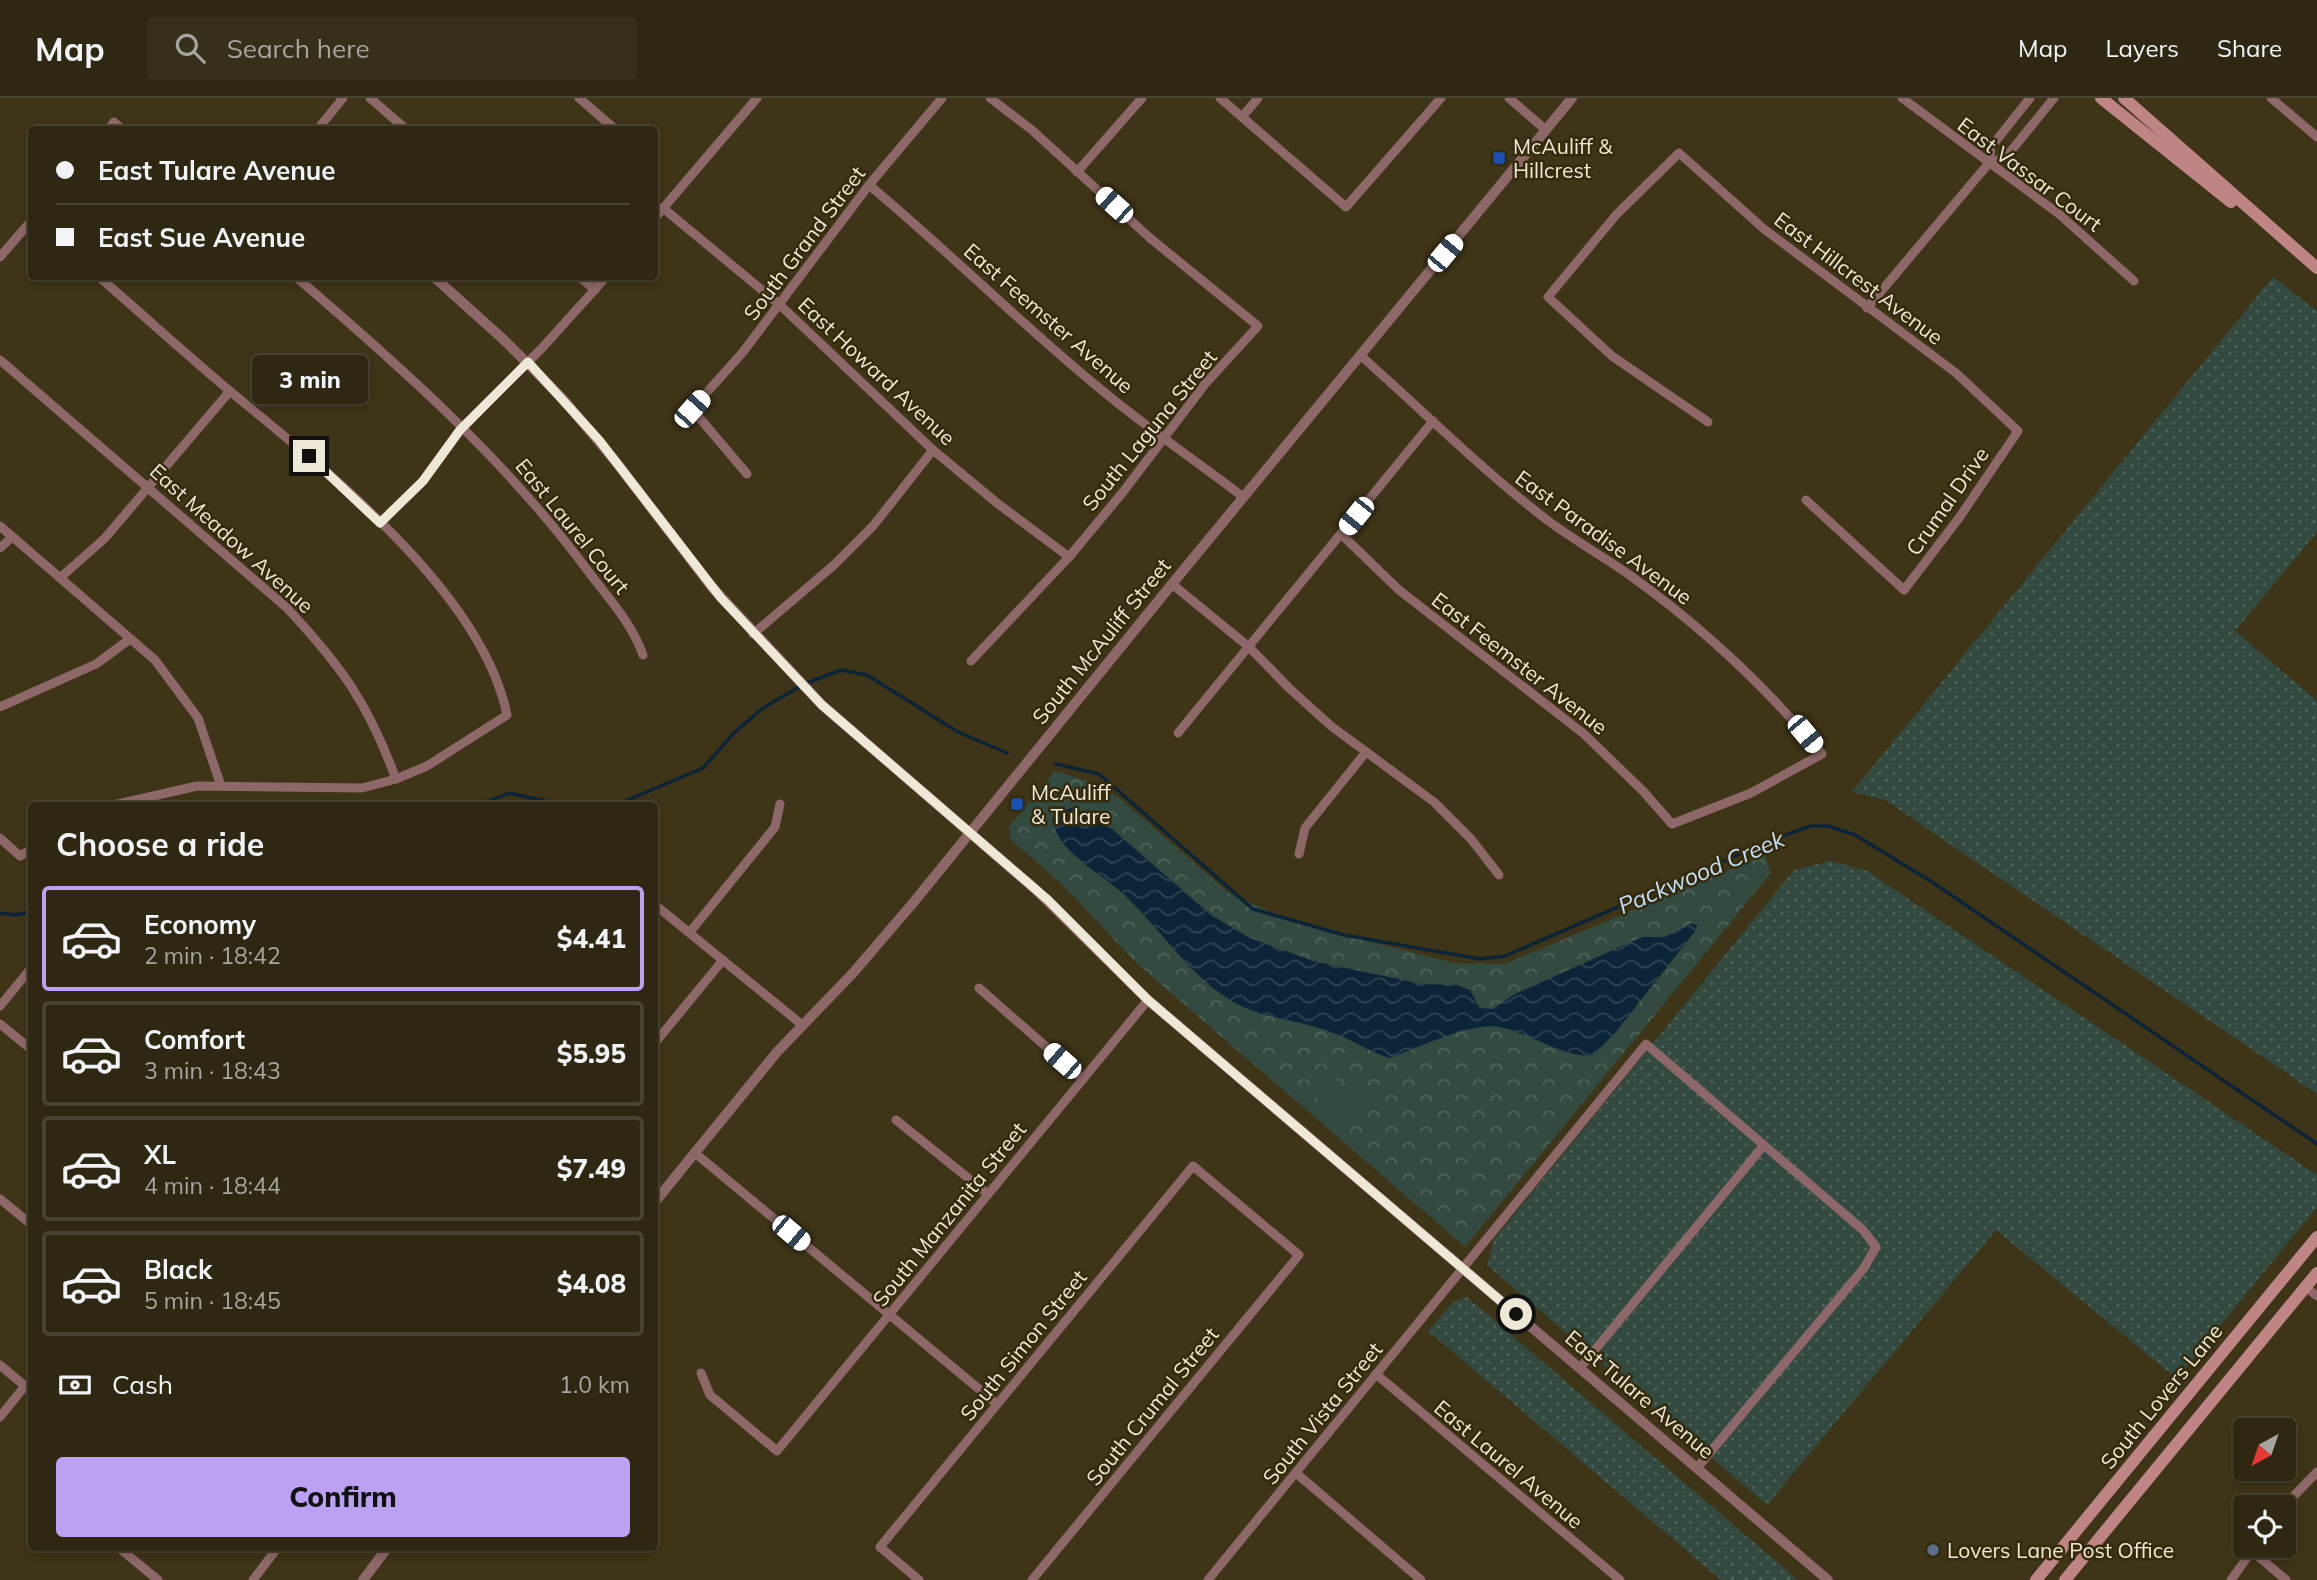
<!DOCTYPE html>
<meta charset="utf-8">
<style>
body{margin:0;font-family:Mulish,sans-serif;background:#362f1a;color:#f1f3f6;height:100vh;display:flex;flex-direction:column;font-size:26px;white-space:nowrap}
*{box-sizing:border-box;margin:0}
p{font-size:23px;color:#a7a59f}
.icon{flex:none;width:38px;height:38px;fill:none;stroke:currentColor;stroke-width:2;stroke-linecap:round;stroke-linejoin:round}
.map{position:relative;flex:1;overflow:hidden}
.side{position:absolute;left:28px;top:704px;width:630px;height:749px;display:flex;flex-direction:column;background:#2e2711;border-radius:7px;box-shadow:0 4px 10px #0003,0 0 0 2px #494431}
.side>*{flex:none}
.banner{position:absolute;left:28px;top:28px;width:630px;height:154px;border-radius:7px;box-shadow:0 4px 10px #0003,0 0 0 2px #494431;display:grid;align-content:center;height:154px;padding:0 28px;background:#2e2711}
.needle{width:46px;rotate:220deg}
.controls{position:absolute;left:2233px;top:1320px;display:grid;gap:14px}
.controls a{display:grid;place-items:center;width:63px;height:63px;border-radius:7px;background:#2e2711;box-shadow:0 4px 10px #0003,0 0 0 2px #494431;font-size:35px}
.end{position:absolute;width:32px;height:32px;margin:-16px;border:9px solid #eee8d7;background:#111;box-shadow:0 0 0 4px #111}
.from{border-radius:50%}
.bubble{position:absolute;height:49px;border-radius:7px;background:#2e2711;box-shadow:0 4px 10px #0003,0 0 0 2px #494431;font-size:23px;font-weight:800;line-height:49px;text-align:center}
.car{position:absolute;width:21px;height:42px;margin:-21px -10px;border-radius:9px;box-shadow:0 0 5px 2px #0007;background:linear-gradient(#fff 24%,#345 0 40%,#fff 0 76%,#345 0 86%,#fff 0)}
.banner b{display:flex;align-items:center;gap:24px;height:66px;font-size:26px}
.banner b+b{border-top:2px solid #494431}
.banner i{width:18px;height:18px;background:#f1f3f6}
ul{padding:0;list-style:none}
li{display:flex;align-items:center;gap:21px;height:105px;margin:0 14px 10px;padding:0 14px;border:4px solid #494431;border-radius:7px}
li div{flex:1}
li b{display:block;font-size:26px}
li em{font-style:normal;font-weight:800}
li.selected{border-color:#bca0f2}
li>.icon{width:63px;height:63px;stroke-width:1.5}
h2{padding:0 28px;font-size:32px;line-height:84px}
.pay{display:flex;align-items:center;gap:18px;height:77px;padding:0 28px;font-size:26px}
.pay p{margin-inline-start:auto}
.action{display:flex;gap:14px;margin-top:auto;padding:14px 28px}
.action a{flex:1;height:80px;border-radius:7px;background:#bca0f2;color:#111;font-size:28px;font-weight:800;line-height:80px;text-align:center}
header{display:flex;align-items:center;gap:42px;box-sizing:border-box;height:98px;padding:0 35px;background:#2e2711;border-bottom:2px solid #494431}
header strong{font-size:33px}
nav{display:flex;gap:38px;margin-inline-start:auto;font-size:24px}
.search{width:490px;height:63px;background:#362f1a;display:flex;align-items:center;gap:18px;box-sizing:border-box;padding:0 24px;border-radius:7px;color:#a7a59f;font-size:26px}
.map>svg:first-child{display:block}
</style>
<header>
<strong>Map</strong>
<div class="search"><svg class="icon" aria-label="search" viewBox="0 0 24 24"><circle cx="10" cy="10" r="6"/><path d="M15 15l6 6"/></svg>Search here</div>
<nav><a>Map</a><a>Layers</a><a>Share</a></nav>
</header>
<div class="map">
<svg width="2317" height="1482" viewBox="0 0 2317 1482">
<defs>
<pattern id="grass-dots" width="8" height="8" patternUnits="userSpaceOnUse" patternTransform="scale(1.75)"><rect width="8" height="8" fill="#324a3f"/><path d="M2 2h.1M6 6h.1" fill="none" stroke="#50645a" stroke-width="1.8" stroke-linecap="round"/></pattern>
<pattern id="park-crowns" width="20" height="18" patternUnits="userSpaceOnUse" patternTransform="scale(1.75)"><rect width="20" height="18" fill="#324a3f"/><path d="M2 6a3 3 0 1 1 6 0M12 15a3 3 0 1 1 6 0" fill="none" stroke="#50645a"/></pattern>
<pattern id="water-waves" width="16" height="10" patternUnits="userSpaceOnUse" patternTransform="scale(1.75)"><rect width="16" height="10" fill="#0b2438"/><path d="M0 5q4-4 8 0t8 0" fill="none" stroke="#2f4454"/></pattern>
</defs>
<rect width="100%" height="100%" fill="#3e3417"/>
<g fill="url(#grass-dots)">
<path d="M2273,179L2317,213V434L2235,533L2317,603V996L1885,702L1852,694Z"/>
<path d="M1830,763L1867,773L2317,1077V1109L2177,1281L1996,1132L1767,1407L1487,1167L1494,1141L1794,772Z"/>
<path d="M1467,1199L1798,1482H1721L1428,1233L1454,1203Z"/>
</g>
<path fill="url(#park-crowns)" d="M1055,673L1087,683L1119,700L1229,795L1293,824L1454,865L1504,866L1765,757L1771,775L1465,1149L1135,864L1067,791L1010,741L1009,729Z"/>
<path fill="#324a3f" d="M1321,982L1341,983L1344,990L1367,993L1363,1022L1334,1019L1331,1012L1315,997V989Z"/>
<path fill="url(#water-waves)" d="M1070,710L1097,718L1211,817L1250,840L1313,863L1422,886L1457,887L1470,892L1480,910L1493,911L1515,896L1642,839H1665L1692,825L1697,827L1696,832L1615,935L1592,958C1559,958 1531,935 1499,929C1469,924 1419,950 1390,960C1369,954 1352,941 1331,934C1297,921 1261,921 1230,902C1186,874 1158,827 1120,793C1095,771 1059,755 1052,721Z"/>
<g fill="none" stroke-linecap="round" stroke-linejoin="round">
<g stroke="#0b2438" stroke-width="3.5">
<path d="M1056,666L1099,676L1253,811L1344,837L1480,861L1505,858L1777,740L1811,728H1828L1855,737L1929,782L2317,1046"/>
<path d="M479,707L509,695L564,707"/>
<path d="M616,707L703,670L735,634L763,610L804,586L841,572L867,577L958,634L1007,655"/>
<path d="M0,815L15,817L32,814"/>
</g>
<g stroke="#8e6868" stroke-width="9">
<path d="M370,0L407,32"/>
<path d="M579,0L616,32"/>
<path d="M1220,0L1346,109L1441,0"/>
<path d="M1509,0L1546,32"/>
<path d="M1902,0L2059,116L2134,183"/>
<path d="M2271,0L2317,39"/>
<path d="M1242,19L1258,0"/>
<path d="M108,32L114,24L123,32"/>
<path d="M317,32L343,0"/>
<path d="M1989,65L1991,49L2030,0"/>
<path d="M1077,74L1142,0"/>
<path d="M869,87C947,152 1019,224 1098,289C1144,328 1195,362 1243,399"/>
<path d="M663,110L780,207L933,352L997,405L1069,459"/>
<path d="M654,121L757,0"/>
<path d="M0,159L32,122"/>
<path d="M98,178C143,217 186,256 231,294C325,372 482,493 507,617L427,668L396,681L362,690L197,688L114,707"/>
<path d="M295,178C402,270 504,360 588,473C608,500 632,525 643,557"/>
<path d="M579,178L595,192"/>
<path d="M1867,210L1989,65L2006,59L2054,0"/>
<path d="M0,262L287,510C342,569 368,605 396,681"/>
<path d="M1708,324L1612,258L1548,199L1616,117L1679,55L1764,131L1956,275L2018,333L1959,420L1904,492L1806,402"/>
<path d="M747,376L692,311L743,254L869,87L942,0"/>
<path d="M380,425L423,383L460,332L543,249L607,178"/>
<path d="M0,428L155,562L198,620L221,688"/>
<path d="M1341,436L1399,492L1584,636L1643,693L1672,726L1751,695L1822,656C1766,589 1702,529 1631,478C1604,459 1574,442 1547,422C1481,371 1422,312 1360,257"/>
<path d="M0,450L12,439"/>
<path d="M60,480L105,440L230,293"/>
<path d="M1172,486L1249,549L1289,590L1331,628L1434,704L1471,741L1499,777"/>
<path d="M753,536L834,467L873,428L933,352"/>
<path d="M971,563L1069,459L1123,394L1205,286L1258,228L1150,140L1032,32L990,0"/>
<path d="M0,609L96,566L130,541"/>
<path d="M1178,635L1433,323"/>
<path d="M0,740L20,758L32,751"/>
<path d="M1299,756L1305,730L1366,654"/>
<path d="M654,806L801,926"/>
<path d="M690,834L775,729L780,706"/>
<path d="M979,890L1083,981"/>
<path d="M0,908L32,869"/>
<path d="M0,926L32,952"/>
<path d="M654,946L723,862"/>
<path d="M896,1022L988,1096"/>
<path d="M695,1055L997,1306"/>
<path d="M0,1101L32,1127"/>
<path d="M2306,1189L2317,1198"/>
<path d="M0,1267L25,1288L0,1319"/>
<path d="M1580,1270L1764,1047"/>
<path d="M701,1275L710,1297L777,1353L1148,902"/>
<path d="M1376,1276L1620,1482"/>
<path d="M1296,1375L1421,1482"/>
<path d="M2283,1409L2317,1374"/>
<path d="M118,1449L158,1482"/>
<path d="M2252,1453L2286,1482"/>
<path d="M253,1482L278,1449"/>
<path d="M919,1482L880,1449L1193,1068L1299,1157L1032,1482"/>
<path d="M1208,1482L1646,946L1863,1132L1876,1149L1864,1170L1697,1370"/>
<path d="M2231,1482L2256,1447"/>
</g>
<g stroke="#8e6868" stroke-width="10">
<path d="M433,178L504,242L563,301L616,364L711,488L822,607L1035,791L1148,902L1828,1482"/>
<path d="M654,1105L777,954L853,875L913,805L1172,486L1572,0"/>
<path d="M363,1482L388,1449"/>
</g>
<g stroke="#bf8484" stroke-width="12">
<path d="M2101,0L2231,104"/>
<path d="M2124,0L2317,170"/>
<path d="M2036,1482L2317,1139"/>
<path d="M2065,1482L2317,1175"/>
</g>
</g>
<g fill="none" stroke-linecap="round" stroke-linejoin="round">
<path stroke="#eee8d7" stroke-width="9" d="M309,358L380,425L423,383L460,332L528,264L599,342L721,500L822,607L1048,802L1148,902L1516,1216"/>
</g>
<g fill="#1a4fb4" stroke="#342a0c" stroke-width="2.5">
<rect x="1492" y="53" width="14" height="14" rx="3.5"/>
<rect x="1010" y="699" width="14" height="14" rx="3.5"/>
</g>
<circle fill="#5c6f8a" stroke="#342a0c" stroke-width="2.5" cx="1933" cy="1452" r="7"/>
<g text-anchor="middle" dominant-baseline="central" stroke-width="5" stroke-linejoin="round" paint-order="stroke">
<g font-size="21" fill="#eee8d7" stroke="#342a0c" text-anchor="start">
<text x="1513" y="48">McAuliff &amp;<tspan x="1513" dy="24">Hillcrest</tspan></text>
<text x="1031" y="694">McAuliff<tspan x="1031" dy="24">&amp; Tulare</tspan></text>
<text x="1947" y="1452">Lovers Lane Post Office</text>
</g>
<g font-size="21" fill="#eee8d7" stroke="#342a0c">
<text transform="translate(2030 76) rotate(37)">East Vassar Court</text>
<text transform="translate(804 145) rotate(-53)">South Grand Street</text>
<text transform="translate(1859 180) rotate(37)">East Hillcrest Avenue</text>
<text transform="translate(1049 220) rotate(41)">East Feemster Avenue</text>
<text transform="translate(877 273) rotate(43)">East Howard Avenue</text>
<text transform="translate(1149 332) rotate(-51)">South Laguna Street</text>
<text transform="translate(1947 403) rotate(-55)">Crumal Drive</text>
<text transform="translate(573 428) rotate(51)">East Laurel Court</text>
<text transform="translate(1604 439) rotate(36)">East Paradise Avenue</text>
<text transform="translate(232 440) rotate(42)">East Meadow Avenue</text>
<text transform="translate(1101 543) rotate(-51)">South McAuliff Street</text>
<text transform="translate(1520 565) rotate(38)">East Feemster Avenue</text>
<text transform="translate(949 1116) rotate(-51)">South Manzanita Street</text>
<text transform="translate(1023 1247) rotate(-51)">South Simon Street</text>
<text transform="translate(1640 1296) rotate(40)">East Tulare Avenue</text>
<text transform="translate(2161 1298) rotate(-51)">South Lovers Lane</text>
<text transform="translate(1152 1308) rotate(-51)">South Crumal Street</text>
<text transform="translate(1322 1315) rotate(-51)">South Vista Street</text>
<text transform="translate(1509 1366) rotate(40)">East Laurel Avenue</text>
</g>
<g font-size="23" font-style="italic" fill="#c3e0f9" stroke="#342a0c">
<text transform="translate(1701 774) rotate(-23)">Packwood Creek</text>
</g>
</g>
</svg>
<div class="controls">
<a><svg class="needle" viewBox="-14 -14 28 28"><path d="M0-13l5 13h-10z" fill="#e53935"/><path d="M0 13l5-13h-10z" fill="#a7a59f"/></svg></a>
<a><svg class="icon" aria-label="locate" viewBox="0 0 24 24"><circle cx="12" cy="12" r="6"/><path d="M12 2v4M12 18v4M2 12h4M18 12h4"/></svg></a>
</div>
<i class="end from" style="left:1516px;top:1216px"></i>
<i class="end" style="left:309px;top:358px"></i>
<div class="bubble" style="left:252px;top:257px;width:116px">3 min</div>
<i class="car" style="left:1114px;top:107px;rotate:312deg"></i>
<i class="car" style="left:1445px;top:155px;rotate:40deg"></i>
<i class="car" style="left:692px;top:311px;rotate:42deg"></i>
<i class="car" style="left:1356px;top:418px;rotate:219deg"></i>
<i class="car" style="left:1805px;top:636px;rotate:140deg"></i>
<i class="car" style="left:1062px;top:963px;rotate:311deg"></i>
<i class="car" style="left:791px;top:1135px;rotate:130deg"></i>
<div class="banner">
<b><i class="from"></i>East Tulare Avenue</b>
<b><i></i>East Sue Avenue</b>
</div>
<section class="side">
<h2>Choose a ride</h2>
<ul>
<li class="selected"><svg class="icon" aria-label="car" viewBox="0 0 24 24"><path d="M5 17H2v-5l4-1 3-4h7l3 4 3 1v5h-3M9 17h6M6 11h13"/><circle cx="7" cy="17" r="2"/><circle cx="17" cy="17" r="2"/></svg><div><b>Economy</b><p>2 min · 18:42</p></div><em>$4.41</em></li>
<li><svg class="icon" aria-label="car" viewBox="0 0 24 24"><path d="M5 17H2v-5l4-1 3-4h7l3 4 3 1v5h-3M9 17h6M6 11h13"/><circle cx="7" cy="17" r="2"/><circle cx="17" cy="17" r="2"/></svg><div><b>Comfort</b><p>3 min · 18:43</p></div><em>$5.95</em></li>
<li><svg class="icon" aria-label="car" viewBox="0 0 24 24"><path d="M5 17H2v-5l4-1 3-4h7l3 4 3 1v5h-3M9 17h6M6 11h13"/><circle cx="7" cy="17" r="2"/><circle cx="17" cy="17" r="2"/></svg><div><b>XL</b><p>4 min · 18:44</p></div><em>$7.49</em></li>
<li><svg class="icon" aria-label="car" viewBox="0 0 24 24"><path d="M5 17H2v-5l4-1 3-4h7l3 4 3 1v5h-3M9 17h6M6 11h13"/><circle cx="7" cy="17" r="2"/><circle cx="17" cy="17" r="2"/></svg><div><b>Black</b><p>5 min · 18:45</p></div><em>$4.08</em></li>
</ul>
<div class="pay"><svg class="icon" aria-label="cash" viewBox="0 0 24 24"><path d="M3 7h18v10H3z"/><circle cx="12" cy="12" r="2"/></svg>Cash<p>1.0 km</p></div>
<div class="action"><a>Confirm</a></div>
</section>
</div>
